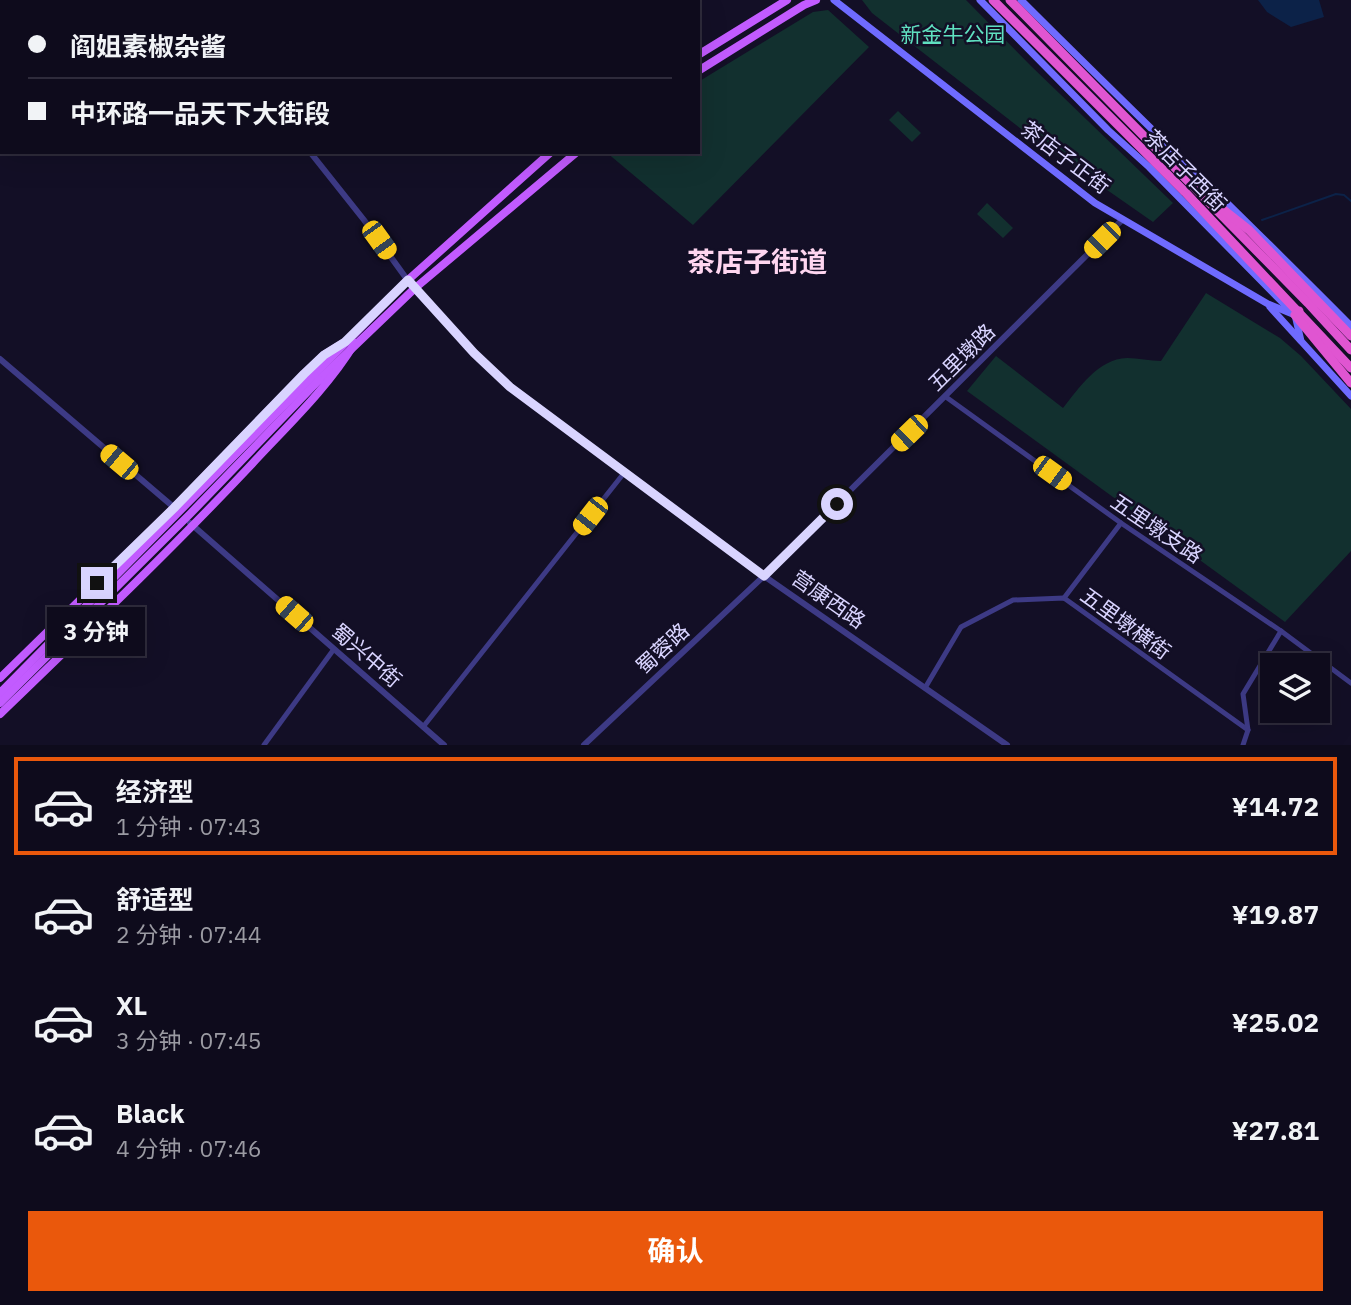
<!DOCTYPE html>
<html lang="zh">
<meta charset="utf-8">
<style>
body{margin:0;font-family:"IBM Plex Sans","Noto Sans SC",sans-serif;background:#1c1929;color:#f1f3f6;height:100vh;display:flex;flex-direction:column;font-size:26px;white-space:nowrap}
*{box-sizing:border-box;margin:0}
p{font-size:23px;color:#9b9ba3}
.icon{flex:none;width:38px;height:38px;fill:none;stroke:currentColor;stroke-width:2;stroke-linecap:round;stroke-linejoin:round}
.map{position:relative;height:745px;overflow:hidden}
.panel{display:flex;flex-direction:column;background:#0e0b1c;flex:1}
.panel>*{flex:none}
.hud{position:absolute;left:0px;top:0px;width:700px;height:154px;box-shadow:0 7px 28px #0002,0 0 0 2px #2e2b3b;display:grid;align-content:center;height:154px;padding:0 28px;background:#0e0b1c}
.buttons{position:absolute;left:1260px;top:653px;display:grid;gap:14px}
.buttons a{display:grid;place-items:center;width:70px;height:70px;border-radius:0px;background:#0e0b1c;box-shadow:0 7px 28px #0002,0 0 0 2px #2e2b3b;font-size:35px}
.end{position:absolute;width:32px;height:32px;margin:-16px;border:9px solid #d9d4ff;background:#111;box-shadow:0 0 0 4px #111}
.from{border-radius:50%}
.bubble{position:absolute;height:49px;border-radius:0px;background:#0e0b1c;box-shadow:0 7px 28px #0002,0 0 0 2px #2e2b3b;font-size:23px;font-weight:700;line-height:49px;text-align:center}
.car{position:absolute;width:21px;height:42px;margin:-21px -10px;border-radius:9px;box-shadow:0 0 5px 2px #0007;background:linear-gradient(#f5c518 24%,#345 0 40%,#f5c518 0 76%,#345 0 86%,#f5c518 0)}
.hud b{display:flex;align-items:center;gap:24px;height:66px;font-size:26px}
.hud b+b{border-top:2px solid #2e2b3b}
.hud i{width:18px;height:18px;background:#f1f3f6}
ul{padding:12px 0 0;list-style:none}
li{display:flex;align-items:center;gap:21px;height:98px;margin:0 14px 10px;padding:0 14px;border:4px solid transparent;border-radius:0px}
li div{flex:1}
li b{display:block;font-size:26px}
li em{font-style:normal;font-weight:700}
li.selected{border-color:#ea580c}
li>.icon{width:63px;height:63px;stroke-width:1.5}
.button{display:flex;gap:14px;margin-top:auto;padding:14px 28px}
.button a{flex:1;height:80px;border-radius:0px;background:#ea580c;color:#fff;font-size:28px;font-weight:700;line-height:80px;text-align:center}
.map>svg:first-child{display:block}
</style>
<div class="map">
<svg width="1351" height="745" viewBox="0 0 1351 745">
<rect width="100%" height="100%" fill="#130f26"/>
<g fill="#12302f">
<path d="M862,0H966L1031,66L1173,203L1153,222L1034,139L872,13Z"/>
<path d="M828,10L869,47L693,225L606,152H698V82L813,12Z"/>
<path d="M898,111L921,133L912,142L889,120Z"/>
<path d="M987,203L1013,228L1003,238L977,214Z"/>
<path d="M1206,293L1280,338L1301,356L1351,409V551L1285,622L967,391L996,356L1063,408C1079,388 1098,359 1127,358C1138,358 1150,361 1161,361Z"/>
</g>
<path fill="#0c2248" d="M1258,0H1319L1324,17L1291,27L1267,12Z"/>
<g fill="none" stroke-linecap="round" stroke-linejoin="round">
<path stroke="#0c2248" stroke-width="2" d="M1262,220L1336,194L1344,195L1351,201"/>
<g stroke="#3d3a85" stroke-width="5">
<path d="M483,0L485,2"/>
<path d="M371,2L374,0"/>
<path d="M946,397L1121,523L1281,631L1351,683"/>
<path d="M1064,598L1121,523"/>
<path d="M925,688L961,627L1013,600L1064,598L1248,730"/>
<path d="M423,727L624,473"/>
<path d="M264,745L334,649"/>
<path d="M1243,745L1248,730L1243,694L1281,631"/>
</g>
<g stroke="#3d3a85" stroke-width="6">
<path d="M188,0L189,2"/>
<path d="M16,2L19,0"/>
<path d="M0,14L2,13"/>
<path d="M310,152L364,220L414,289L474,353L510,386L764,576L1007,745"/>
<path d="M0,359L177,510"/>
<path d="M190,523L444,745"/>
<path d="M584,745L764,576L1122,220"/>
</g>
<g stroke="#6f6bff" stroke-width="7">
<path d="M834,0L1095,203L1268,304L1295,315"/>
<path d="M980,0L1108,130L1149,167L1295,315L1301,341L1351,396"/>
<path d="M1021,0C1130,109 1242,216 1351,326"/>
<path d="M1167,155L1188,172"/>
<path d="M1270,307L1300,340"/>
</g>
<g stroke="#c25bff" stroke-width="8">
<path d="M698,55L787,0"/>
<path d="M698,71L804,5L816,0"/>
<path d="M314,375L408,280L551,152"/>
<path d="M319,380L414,289L577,152"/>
<path d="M0,678L174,508L304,374L324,355L345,342"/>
<path d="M0,714C85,632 170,551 251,465C287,426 327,389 355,343"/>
</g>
<g stroke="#e055d1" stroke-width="9">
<path d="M993,0L1185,192L1351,368"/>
<path d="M1010,0L1308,303L1351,350"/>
<path d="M1211,200L1249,230L1351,336"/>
<path d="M1299,311L1295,315L1351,383"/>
</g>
<g stroke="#c25bff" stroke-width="8">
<path d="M0,693L314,375"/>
<path d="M0,703L190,514L319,380"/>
</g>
</g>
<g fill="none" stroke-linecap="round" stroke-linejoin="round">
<path stroke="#d9d4ff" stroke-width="9" d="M97,583L174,508L304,374L324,355L345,342L408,280L474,353L510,387L764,576L837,504"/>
</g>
<g text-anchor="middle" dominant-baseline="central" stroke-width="5" stroke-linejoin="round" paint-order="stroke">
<g font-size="21" fill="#5fe0c0" stroke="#130f26">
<text x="953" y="34">新金牛公园</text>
</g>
<g font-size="21" fill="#d9d4ff" stroke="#130f26">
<text transform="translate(1066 157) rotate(37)">茶店子正街</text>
<text transform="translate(1186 170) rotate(45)">茶店子西街</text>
<text transform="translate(961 357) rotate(-45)">五里墩路</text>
<text transform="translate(1157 528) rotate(34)">五里墩支路</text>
<text transform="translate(829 599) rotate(35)">营康西路</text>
<text transform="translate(1126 623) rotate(36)">五里墩横街</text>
<text transform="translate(662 648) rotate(-43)">蜀蓉路</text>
<text transform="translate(367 655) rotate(41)">蜀兴中街</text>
</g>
<g font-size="28" font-weight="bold" fill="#ffd6f0" stroke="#130f26">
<text x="757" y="261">茶店子街道</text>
</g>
</g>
</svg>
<div class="buttons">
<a><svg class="icon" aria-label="layers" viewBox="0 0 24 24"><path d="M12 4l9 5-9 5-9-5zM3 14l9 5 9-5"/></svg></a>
</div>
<i class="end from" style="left:837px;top:504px"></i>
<i class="end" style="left:97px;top:583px"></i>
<div class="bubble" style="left:47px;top:607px;width:98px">3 分钟</div>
<i class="car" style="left:379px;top:240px;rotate:144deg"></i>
<i class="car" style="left:1102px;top:240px;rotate:225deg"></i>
<i class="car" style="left:909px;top:433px;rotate:226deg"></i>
<i class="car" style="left:119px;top:462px;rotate:310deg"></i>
<i class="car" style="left:1052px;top:473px;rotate:126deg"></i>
<i class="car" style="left:590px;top:516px;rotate:218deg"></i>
<i class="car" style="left:294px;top:614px;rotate:311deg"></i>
<div class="hud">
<b><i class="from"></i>阎姐素椒杂酱</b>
<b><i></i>中环路一品天下大街段</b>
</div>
</div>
<section class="panel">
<ul>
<li class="selected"><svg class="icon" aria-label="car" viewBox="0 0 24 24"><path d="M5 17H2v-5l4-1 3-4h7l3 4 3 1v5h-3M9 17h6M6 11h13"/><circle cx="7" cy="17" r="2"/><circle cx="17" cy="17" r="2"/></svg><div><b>经济型</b><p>1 分钟 · 07:43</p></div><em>¥14.72</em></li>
<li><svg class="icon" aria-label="car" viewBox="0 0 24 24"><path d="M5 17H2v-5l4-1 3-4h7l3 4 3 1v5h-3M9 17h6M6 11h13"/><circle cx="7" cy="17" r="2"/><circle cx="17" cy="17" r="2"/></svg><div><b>舒适型</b><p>2 分钟 · 07:44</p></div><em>¥19.87</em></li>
<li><svg class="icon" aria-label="car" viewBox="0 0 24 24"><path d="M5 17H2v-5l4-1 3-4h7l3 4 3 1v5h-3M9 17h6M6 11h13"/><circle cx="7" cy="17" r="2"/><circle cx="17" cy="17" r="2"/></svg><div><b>XL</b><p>3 分钟 · 07:45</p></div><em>¥25.02</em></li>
<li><svg class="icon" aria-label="car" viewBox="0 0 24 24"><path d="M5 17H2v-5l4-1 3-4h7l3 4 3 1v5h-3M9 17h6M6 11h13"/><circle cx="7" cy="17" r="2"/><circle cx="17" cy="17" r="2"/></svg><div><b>Black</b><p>4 分钟 · 07:46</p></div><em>¥27.81</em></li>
</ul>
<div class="button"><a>确认</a></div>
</section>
